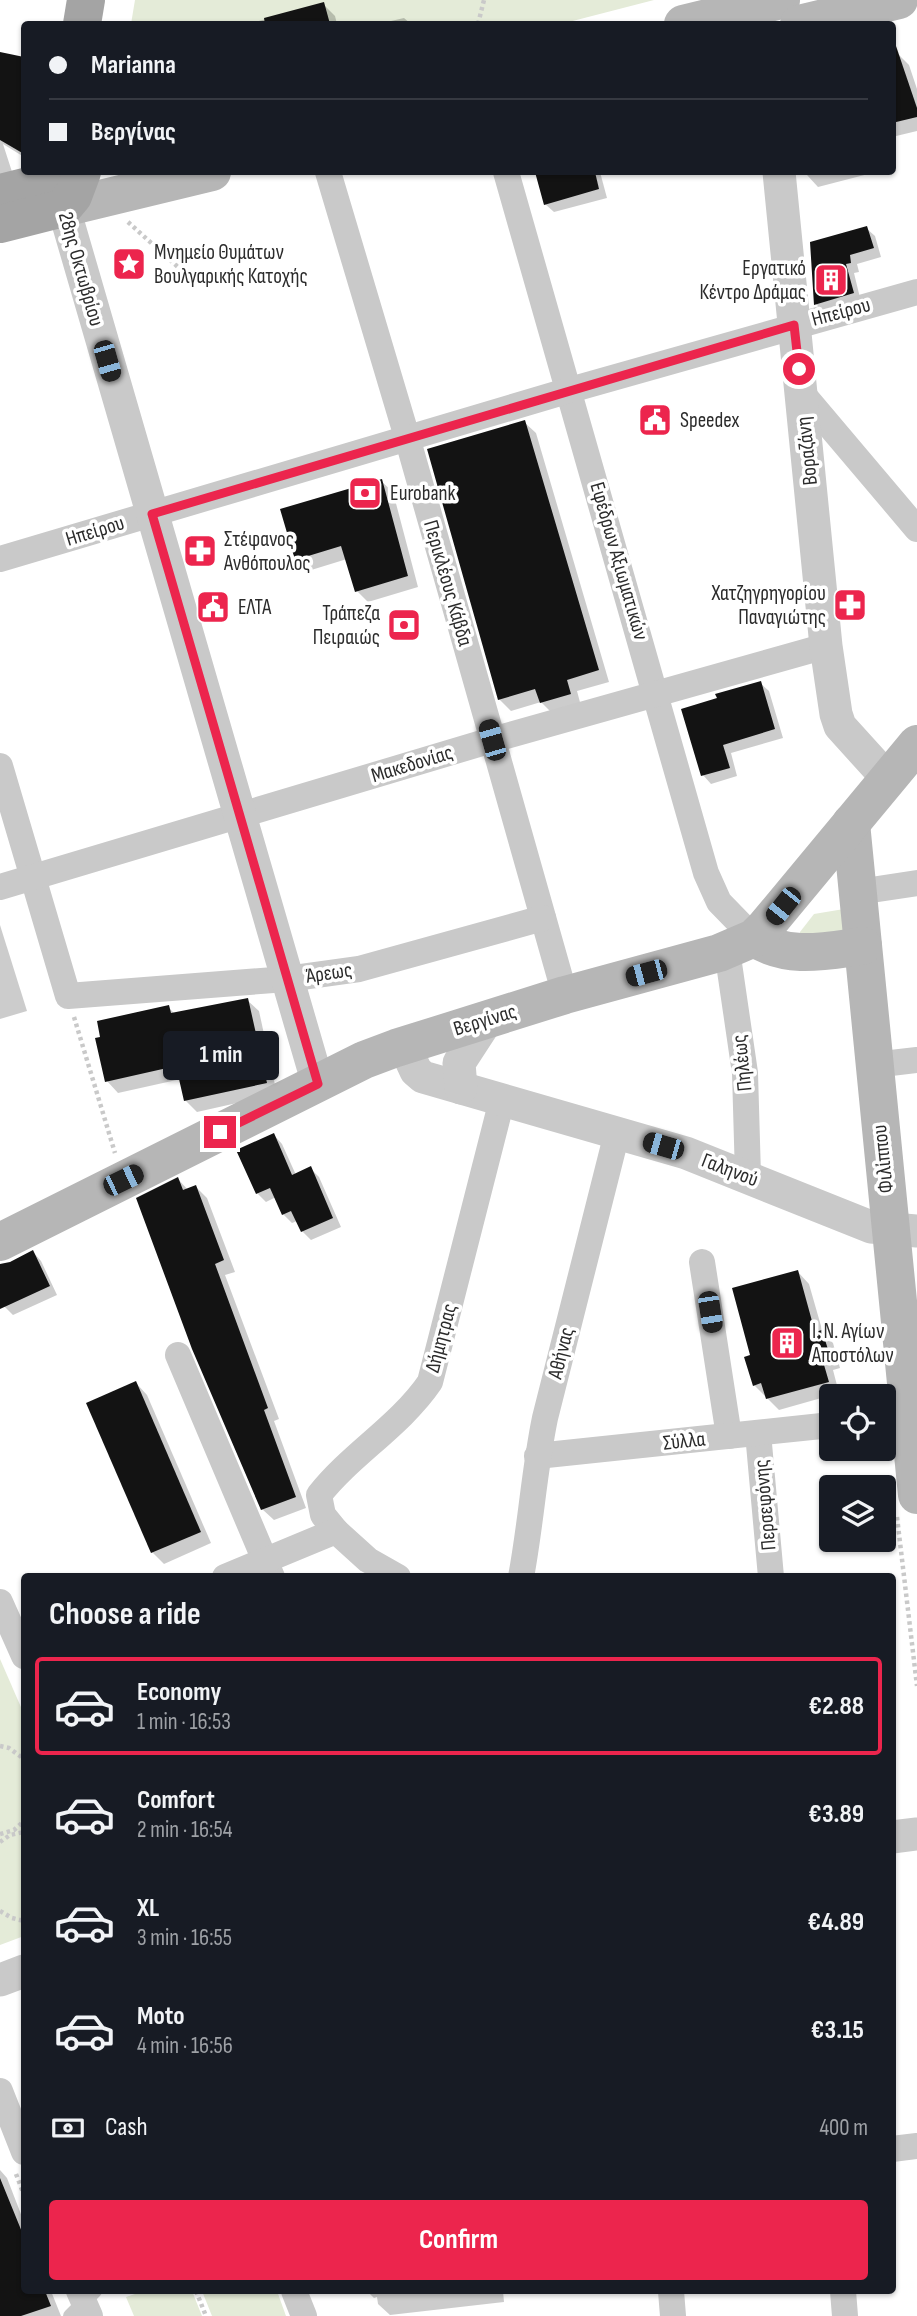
<!DOCTYPE html>
<meta charset="utf-8">
<style>
body{margin:0;font-family:"Sofia Sans Condensed",sans-serif;background:#20242c;color:#f1f3f6;height:100vh;display:flex;flex-direction:column;font-size:26px;white-space:nowrap}
*{box-sizing:border-box;margin:0}
p{font-size:23px;color:#9ea1a6}
.icon{flex:none;width:38px;height:38px;fill:none;stroke:currentColor;stroke-width:2;stroke-linecap:round;stroke-linejoin:round}
.map{position:relative;flex:1;overflow:hidden}
.details{position:absolute;left:21px;top:1573px;width:875px;height:721px;display:flex;flex-direction:column;background:#171b24;border-radius:7px;box-shadow:0 2px 5px #0004}
.details>*{flex:none}
.top-card{position:absolute;left:21px;top:21px;width:875px;height:154px;border-radius:7px;box-shadow:0 2px 5px #0004;display:grid;align-content:center;height:154px;padding:0 28px;background:#171b24}
.controls{position:absolute;left:819px;top:1384px;display:grid;gap:14px}
.controls a{display:grid;place-items:center;width:77px;height:77px;border-radius:7px;background:#171b24;box-shadow:0 2px 5px #0004;font-size:35px}
.end{position:absolute;width:32px;height:32px;margin:-16px;border:9px solid #ec254d;background:#fff;box-shadow:0 0 0 4px #fff}
.from{border-radius:50%}
.bubble{position:absolute;height:49px;border-radius:7px;background:#171b24;box-shadow:0 2px 5px #0004;font-size:23px;font-weight:700;line-height:49px;text-align:center}
.car{position:absolute;width:21px;height:42px;margin:-21px -10px;border-radius:9px;box-shadow:0 0 5px 2px #0007;background:linear-gradient(#222 24%,#8ab4d8 0 40%,#222 0 76%,#8ab4d8 0 86%,#222 0)}
.top-card b{display:flex;align-items:center;gap:24px;height:66px;font-size:26px}
.top-card b+b{border-top:2px solid #363941}
.top-card i{width:18px;height:18px;background:#f1f3f6}
ul{padding:0;list-style:none}
li{display:flex;align-items:center;gap:21px;height:98px;margin:0 14px 10px;padding:0 14px;border:4px solid transparent;border-radius:7px}
li div{flex:1}
li b{display:block;font-size:26px}
li em{font-style:normal;font-weight:700}
li.current{border-color:#ec254d}
li>.icon{width:63px;height:63px;stroke-width:1.5}
h2{padding:0 28px;font-size:32px;line-height:84px}
.pay{display:flex;align-items:center;gap:18px;height:77px;padding:0 28px;font-size:26px}
.pay p{margin-inline-start:auto}
.primary-button{display:flex;gap:14px;margin-top:auto;padding:14px 28px}
.primary-button a{flex:1;height:80px;border-radius:7px;background:#ec254d;color:#fff;font-size:28px;font-weight:700;line-height:80px;text-align:center}
.map>svg:first-child{display:block}
</style>
<div class="map">
<svg width="917" height="2316" viewBox="0 0 917 2316">
<rect width="100%" height="100%" fill="#fff"/>
<g fill="#e4ebd8">
<path d="M135,0H654L561,24H131Z"/>
<path d="M844,909L847,938L802,944L800,932L814,914Z"/>
<path d="M0,1659L24,1714V1936L0,1945Z"/>
<path d="M144,2291H192L202,2316H134L126,2297Z"/>
<path d="M202,2291H277L286,2316H212Z"/>
</g>
<g fill="#0003">
<path d="M323,4L335,16L337,24H247Z"/>
<path d="M404,18L411,24H378Z"/>
<path d="M897,53L909,65L917,89V131L892,137V55Z"/>
<path d="M0,54L24,58V157L3,144L14,178L0,181Z"/>
<path d="M537,172H600L607,198L554,212L545,204Z"/>
<path d="M807,172H876L818,187L807,175Z"/>
<path d="M866,228L875,236L881,257L857,264L859,272L854,273L861,302L824,312L816,304Z"/>
<path d="M524,422L536,433L609,682L577,691L581,706L553,714L541,702L511,711L499,699Z"/>
<path d="M381,481L393,492L418,587L368,602L357,591L347,559L308,571L297,559Z"/>
<path d="M760,683L769,691L783,738L731,753L737,776L711,784L703,775L719,699Z"/>
<path d="M0,925L27,1011L0,1019Z"/>
<path d="M247,1000L259,1011L277,1094L197,1112L185,1100L181,1079L118,1093L107,1081L168,1007L175,1014Z"/>
<path d="M274,1135L282,1144L296,1175L310,1168L319,1177L341,1227L311,1240L302,1231L297,1221L292,1223L283,1214L276,1197L266,1202L257,1193Z"/>
<path d="M178,1179L188,1190L196,1187L207,1198L235,1272L225,1275L279,1419L274,1421L306,1508L274,1520L262,1509Z"/>
<path d="M33,1252L41,1261L57,1295L13,1315L4,1306L0,1308V1265L10,1263Z"/>
<path d="M798,1272L809,1284L823,1333L833,1343L840,1368L833,1370L839,1393L779,1410L754,1385L753,1356Z"/>
<path d="M136,1383L147,1395L211,1543L164,1564L152,1552Z"/>
<path d="M0,2170L7,2178L24,2222V2291H51L61,2316H0Z"/>
<path d="M367,2291H503L504,2302L390,2315L378,2304L377,2297L374,2298Z"/>
</g>
<g fill="#131313">
<path d="M324,2L330,24H265L264,18Z"/>
<path d="M892,46H896L917,108V117L892,123Z"/>
<path d="M0,52L24,57V154L0,140Z"/>
<path d="M535,172H595L599,189L544,205Z"/>
<path d="M867,226L874,248L850,255L851,263L846,264L854,293L814,305L810,242Z"/>
<path d="M525,420L599,670L567,680L571,694L540,703L535,689L498,700L427,449Z"/>
<path d="M382,479L408,576L355,592L341,546L295,560L280,509Z"/>
<path d="M761,681L775,729L723,745L730,768L701,776L681,709L717,698L715,694Z"/>
<path d="M248,998L267,1083L184,1101L176,1066L105,1082L95,1038L100,1037L97,1021L169,1005L171,1013Z"/>
<path d="M274,1133L292,1175L311,1166L333,1218L301,1232L291,1211L282,1215L270,1188L256,1194L236,1150Z"/>
<path d="M178,1177L183,1190L196,1185L224,1260L215,1264L268,1408L264,1410L296,1497L261,1510L192,1349L136,1198Z"/>
<path d="M33,1250L50,1286L0,1309V1264L10,1262Z"/>
<path d="M798,1270L815,1332L822,1330L830,1356L822,1358L829,1382L766,1399L761,1383L753,1386L744,1357L750,1355L732,1288Z"/>
<path d="M136,1381L201,1532L151,1553L86,1403Z"/>
<path d="M0,2178L24,2237V2291H45L51,2306L21,2316H0Z"/>
</g>
<g fill="none" stroke-linecap="round" stroke-linejoin="round">
<g stroke="#c9c9c9" stroke-width="4.5" stroke-dasharray="3.5 3.5" stroke-linecap="butt">
<path d="M478,24L484,0"/>
<path d="M128,222L179,268"/>
<path d="M74,1017L115,1153"/>
<path d="M897,1517L917,1686"/>
<path d="M0,1746L9,1748L24,1759"/>
<path d="M0,1834L14,1830L24,1821"/>
<path d="M0,1842L10,1835L24,1832"/>
<path d="M0,1911L12,1918L24,1921"/>
<path d="M16,2174L24,2195"/>
<path d="M196,2291L206,2316"/>
</g>
<path stroke="#c9c9c9" stroke-width="14" d="M70,2316L95,2291"/>
<g stroke="#c9c9c9" stroke-width="26">
<path d="M328,172L407,437L565,995"/>
<path d="M506,172L706,873L719,902L754,938"/>
<path d="M801,392L917,529"/>
<path d="M0,559L570,390L917,292"/>
<path d="M0,766L68,996L287,979L359,969L543,918"/>
<path d="M0,887L492,740L826,646"/>
<path d="M858,892L917,883"/>
<path d="M727,950L745,1073L748,1176"/>
<path d="M874,1065L917,1060"/>
<path d="M702,1262L729,1436"/>
<path d="M178,1355L272,1577"/>
<path d="M884,1419L908,1416"/>
<path d="M758,1433L771,1577"/>
<path d="M537,1456L831,1425"/>
<path d="M336,1531L323,1515L319,1495C351,1454 400,1426 430,1382L502,1100"/>
<path d="M225,1577L336,1531L368,1560L398,1577"/>
<path d="M521,1577C531,1524 534,1471 545,1418L617,1133"/>
<path d="M0,1602L24,1656"/>
<path d="M0,2091L24,2152"/>
<path d="M892,2149L917,2146"/>
<path d="M79,2291L90,2316"/>
<path d="M294,2291L304,2316"/>
<path d="M671,2291L673,2316"/>
<path d="M843,2291L845,2316"/>
</g>
<g stroke="#c9c9c9" stroke-width="33">
<path d="M779,172L826,646L836,714L840,726L888,779"/>
<path d="M57,185L318,1084"/>
<path d="M404,1045L416,1071L423,1077L686,1153L871,1227L917,1231"/>
<path d="M461,1088L459,1063L487,1020"/>
<path d="M892,1837L917,1834"/>
<path d="M0,1980L24,1971"/>
</g>
<g stroke="#b6b6b6" stroke-width="38">
<path d="M683,24L781,0"/>
<path d="M799,24L899,0"/>
<path d="M63,208L212,172"/>
<path d="M851,823L917,1495"/>
<path d="M754,938C789,960 825,951 863,946"/>
<path d="M0,1242L364,1060L396,1048L565,995L719,953L754,938L765,927L917,744"/>
</g>
<g stroke="#a4a4a4" stroke-width="38">
<path d="M82,24L86,0"/>
<path d="M0,193L81,173"/>
<path d="M0,224L63,208L73,196L82,172"/>
</g>
</g>
<g fill="none" stroke-linecap="round" stroke-linejoin="round">
<path stroke="#ec254d" stroke-width="9" d="M220,1132L318,1084L152,514L794,325L799,369"/>
</g>
<defs>
<symbol id="sight-square" viewBox="-11 -11 22 22"><rect x="-9" y="-9" width="18" height="18" rx="4" fill="#ec254d" stroke="#fff"/><path d="M0-6L1.8-2.2L6-1.7L2.9 1.2L3.7 5.4L0 3.3L-3.7 5.4L-2.9 1.2L-6-1.7L-1.8-2.2Z" fill="#fff"/></symbol>
<symbol id="building-square" viewBox="-11 -11 22 22"><rect x="-9" y="-9" width="18" height="18" rx="4" fill="#ec254d" stroke="#fff"/><path d="M-4-6H4V6H1V3H-1V6H-4ZM-2.5-4.3h1.7v1.8h-1.7ZM.8-4.3h1.7v1.8H.8ZM-2.5-1h1.7V.8h-1.7ZM.8-1h1.7V.8H.8Z" fill="#fff"/></symbol>
<symbol id="civic-square" viewBox="-11 -11 22 22"><rect x="-9" y="-9" width="18" height="18" rx="4" fill="#ec254d" stroke="#fff"/><path d="M-.6-6.5H3V-4.5H.6V-3L4-1V1h2V6H-6V1h2V-1L-.6-3ZM-1.2 2.5V6h2.4V2.5Z" fill="#fff"/></symbol>
<symbol id="bank-square" viewBox="-11 -11 22 22"><rect x="-9" y="-9" width="18" height="18" rx="4" fill="#ec254d" stroke="#fff"/><path d="M-6-4H6V4H-6ZM0-2.3a2.3 2.3 0 1 0 0 4.6a2.3 2.3 0 1 0 0-4.6Z" fill="#fff"/></symbol>
<symbol id="pharmacy-square" viewBox="-11 -11 22 22"><rect x="-9" y="-9" width="18" height="18" rx="4" fill="#ec254d" stroke="#fff"/><path d="M-2-6h4v4h4v4h-4v4h-4v-4h-4v-4h4Z" fill="#fff"/></symbol>
</defs>
<g fill-rule="evenodd">
<use href="#sight-square" x="110" y="245" width="38" height="38"/>
<use href="#building-square" x="812" y="261" width="38" height="38"/>
<use href="#civic-square" x="636" y="401" width="38" height="38"/>
<use href="#bank-square" x="346" y="474" width="38" height="38"/>
<use href="#pharmacy-square" x="181" y="532" width="38" height="38"/>
<use href="#pharmacy-square" x="831" y="586" width="38" height="38"/>
<use href="#civic-square" x="194" y="588" width="38" height="38"/>
<use href="#bank-square" x="385" y="606" width="38" height="38"/>
<use href="#building-square" x="768" y="1324" width="38" height="38"/>
</g>
<g text-anchor="middle" dominant-baseline="central" stroke-width="7" stroke-linejoin="round" paint-order="stroke">
<g font-size="21" fill="#2c2c2c" stroke="#fff" text-anchor="start">
<text x="154" y="252">Μνημείο Θυμάτων<tspan x="154" dy="24">Βουλγαρικής Κατοχής</tspan></text>
<text x="806" y="268" text-anchor="end">Εργατικό<tspan x="806" dy="24">Κέντρο Δράμας</tspan></text>
<text x="680" y="420">Speedex</text>
<text x="390" y="493">Eurobank</text>
<text x="224" y="539">Στέφανος<tspan x="224" dy="24">Ανθόπουλος</tspan></text>
<text x="826" y="593" text-anchor="end">Χατζηγρηγορίου<tspan x="826" dy="24">Παναγιώτης</tspan></text>
<text x="238" y="607">ΕΛΤΑ</text>
<text x="380" y="613" text-anchor="end">Τράπεζα<tspan x="380" dy="24">Πειραιώς</tspan></text>
<text x="812" y="1331">Ι. Ν. Αγίων<tspan x="812" dy="24">Αποστόλων</tspan></text>
</g>
<g font-size="21" fill="#2c2c2c" stroke="#fff">
<text transform="translate(81 269) rotate(74)">28ης Οκτωβρίου</text>
<text transform="translate(841 312) rotate(-15)">Ηπείρου</text>
<text transform="translate(807 451) rotate(-96)">Βοραζάνη</text>
<text transform="translate(95 531) rotate(-17)">Ηπείρου</text>
<text transform="translate(619 561) rotate(74)">Εφέδρων Αξιωματικών</text>
<text transform="translate(448 583) rotate(74)">Περικλέους Κάβδα</text>
<text transform="translate(412 764) rotate(-17)">Μακεδονίας</text>
<text transform="translate(329 973) rotate(-8)">Άρεως</text>
<text transform="translate(485 1020) rotate(-17)">Βεργίνας</text>
<text transform="translate(742 1063) rotate(-96)">Πηλέως</text>
<text transform="translate(883 1159) rotate(-96)">Φιλίππου</text>
<text transform="translate(730 1170) rotate(21)">Γαληνού</text>
<text transform="translate(441 1338) rotate(-75)">Δήμητρας</text>
<text transform="translate(561 1353) rotate(-76)">Αθήνας</text>
<text transform="translate(684 1441) rotate(-6)">Σύλλα</text>
<text transform="translate(765 1505) rotate(-95)">Περσεφόνης</text>
</g>
</g>
</svg>
<div class="controls">
<a><svg class="icon" aria-label="locate" viewBox="0 0 24 24"><circle cx="12" cy="12" r="6"/><path d="M12 2v4M12 18v4M2 12h4M18 12h4"/></svg></a>
<a><svg class="icon" aria-label="layers" viewBox="0 0 24 24"><path d="M12 4l9 5-9 5-9-5zM3 14l9 5 9-5"/></svg></a>
</div>
<i class="end from" style="left:799px;top:369px"></i>
<i class="end" style="left:220px;top:1132px"></i>
<div class="bubble" style="left:163px;top:1031px;width:116px">1 min</div>
<i class="car" style="left:107px;top:361px;rotate:164deg"></i>
<i class="car" style="left:492px;top:740px;rotate:344deg"></i>
<i class="car" style="left:783px;top:906px;rotate:219deg"></i>
<i class="car" style="left:646px;top:973px;rotate:255deg"></i>
<i class="car" style="left:663px;top:1146px;rotate:286deg"></i>
<i class="car" style="left:123px;top:1180px;rotate:64deg"></i>
<i class="car" style="left:710px;top:1312px;rotate:171deg"></i>
<div class="top-card">
<b><i class="from"></i>Marianna</b>
<b><i></i>Βεργίνας</b>
</div>
<section class="details">
<h2>Choose a ride</h2>
<ul>
<li class="current"><svg class="icon" aria-label="car" viewBox="0 0 24 24"><path d="M5 17H2v-5l4-1 3-4h7l3 4 3 1v5h-3M9 17h6M6 11h13"/><circle cx="7" cy="17" r="2"/><circle cx="17" cy="17" r="2"/></svg><div><b>Economy</b><p>1 min · 16:53</p></div><em>€2.88</em></li>
<li><svg class="icon" aria-label="car" viewBox="0 0 24 24"><path d="M5 17H2v-5l4-1 3-4h7l3 4 3 1v5h-3M9 17h6M6 11h13"/><circle cx="7" cy="17" r="2"/><circle cx="17" cy="17" r="2"/></svg><div><b>Comfort</b><p>2 min · 16:54</p></div><em>€3.89</em></li>
<li><svg class="icon" aria-label="car" viewBox="0 0 24 24"><path d="M5 17H2v-5l4-1 3-4h7l3 4 3 1v5h-3M9 17h6M6 11h13"/><circle cx="7" cy="17" r="2"/><circle cx="17" cy="17" r="2"/></svg><div><b>XL</b><p>3 min · 16:55</p></div><em>€4.89</em></li>
<li><svg class="icon" aria-label="car" viewBox="0 0 24 24"><path d="M5 17H2v-5l4-1 3-4h7l3 4 3 1v5h-3M9 17h6M6 11h13"/><circle cx="7" cy="17" r="2"/><circle cx="17" cy="17" r="2"/></svg><div><b>Moto</b><p>4 min · 16:56</p></div><em>€3.15</em></li>
</ul>
<div class="pay"><svg class="icon" aria-label="cash" viewBox="0 0 24 24"><path d="M3 7h18v10H3z"/><circle cx="12" cy="12" r="2"/></svg>Cash<p>400 m</p></div>
<div class="primary-button"><a>Confirm</a></div>
</section>
</div>
